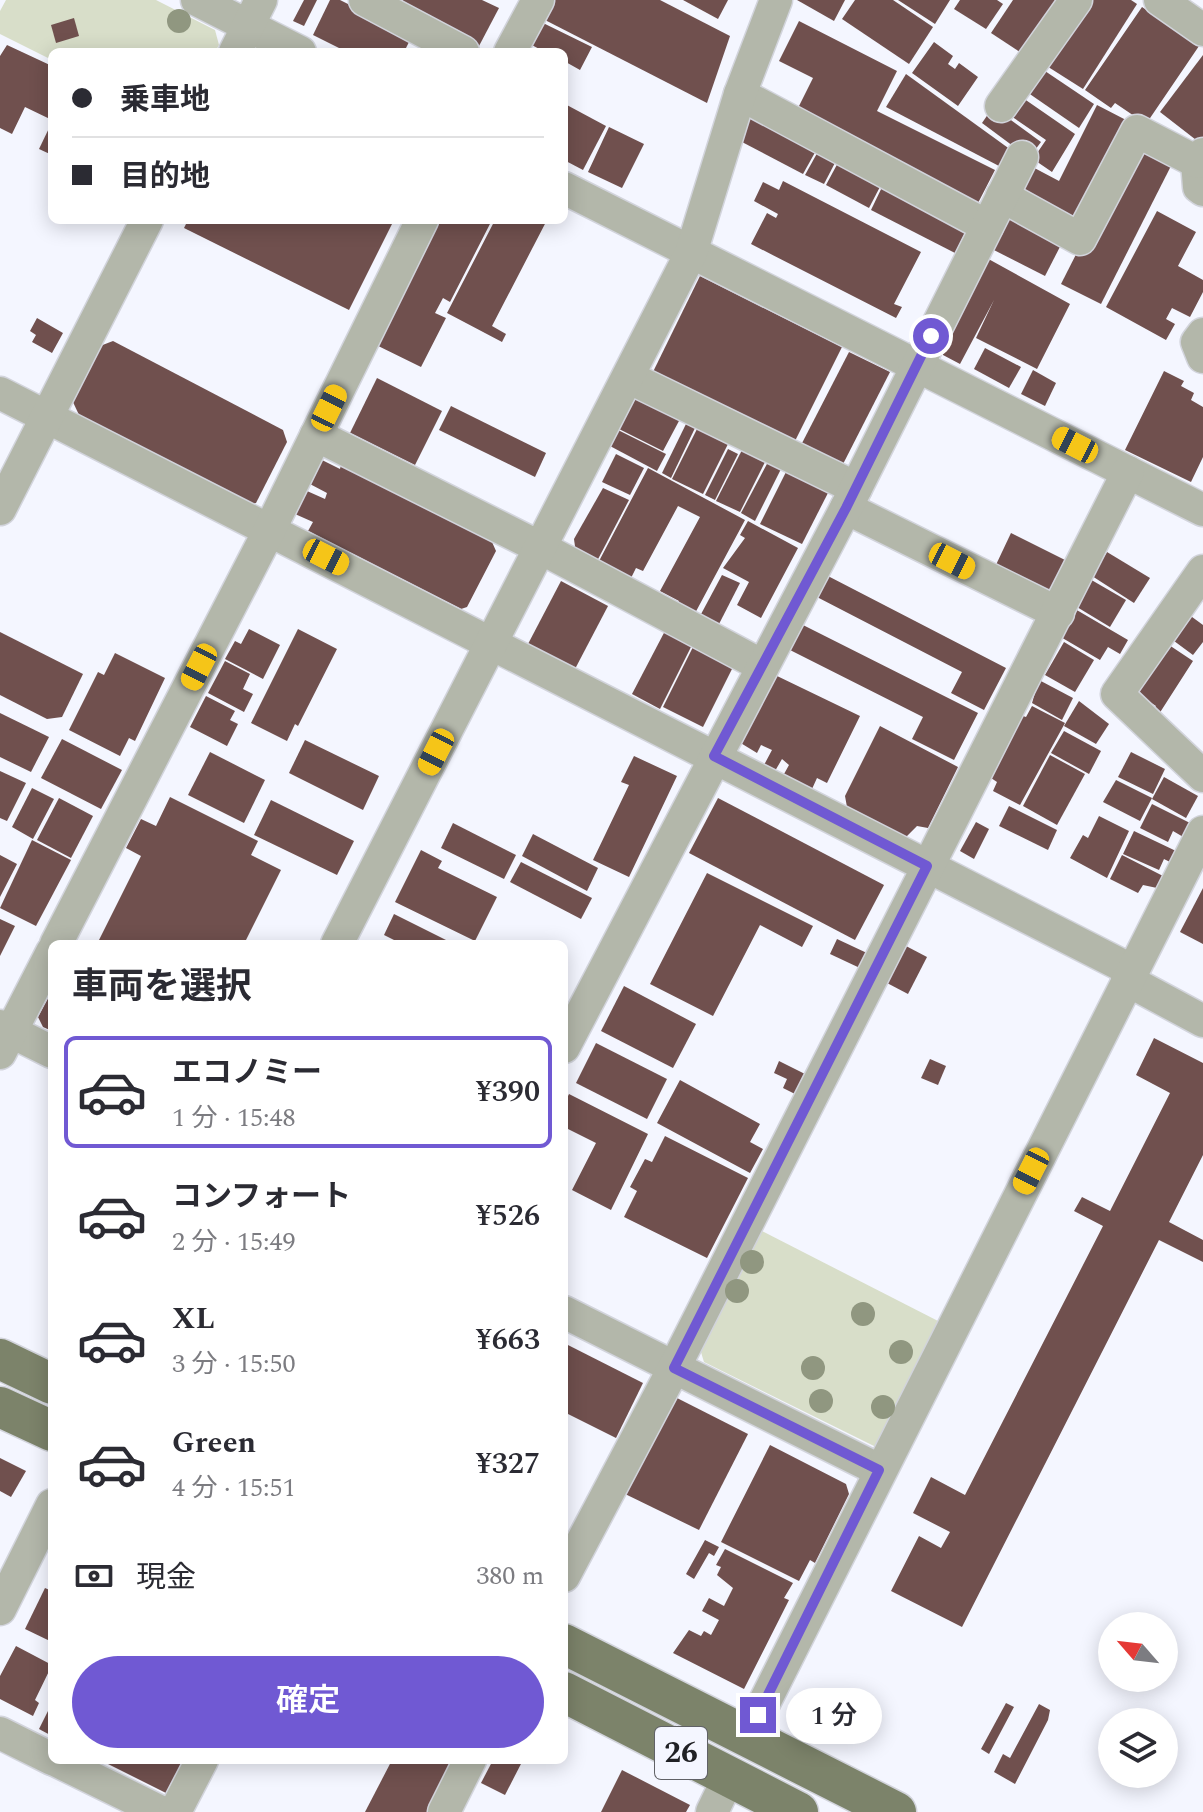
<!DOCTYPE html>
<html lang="ja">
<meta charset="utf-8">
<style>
body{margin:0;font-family:Spectral,"Noto Sans JP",serif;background:#f2f2f3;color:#2b2b33;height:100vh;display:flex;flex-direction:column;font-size:30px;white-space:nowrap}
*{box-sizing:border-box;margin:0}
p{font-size:26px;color:#7c7c81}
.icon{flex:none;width:44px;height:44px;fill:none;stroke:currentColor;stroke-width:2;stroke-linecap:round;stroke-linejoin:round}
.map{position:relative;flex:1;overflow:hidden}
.panel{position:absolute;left:48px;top:940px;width:520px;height:824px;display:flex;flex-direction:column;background:#fff;border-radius:12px;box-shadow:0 4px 20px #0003}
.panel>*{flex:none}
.hud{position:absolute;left:48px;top:48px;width:520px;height:176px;border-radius:12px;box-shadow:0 4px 20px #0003;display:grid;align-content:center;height:176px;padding:0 24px;background:#fff}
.needle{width:52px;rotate:298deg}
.buttons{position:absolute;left:1098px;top:1612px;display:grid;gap:16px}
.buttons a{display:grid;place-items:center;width:80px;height:80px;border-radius:50%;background:#fff;box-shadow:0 4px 20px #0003;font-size:40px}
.end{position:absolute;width:36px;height:36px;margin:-18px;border:10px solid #7059d3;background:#fff;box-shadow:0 0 0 4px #fff}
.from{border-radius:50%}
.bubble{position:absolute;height:56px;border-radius:28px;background:#fff;box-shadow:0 4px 20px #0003;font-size:26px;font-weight:600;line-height:56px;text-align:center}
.car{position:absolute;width:24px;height:48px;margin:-24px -12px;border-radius:10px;box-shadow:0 0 6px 2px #0007;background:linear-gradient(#f5c518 24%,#345 0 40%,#f5c518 0 76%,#345 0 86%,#f5c518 0)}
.hud b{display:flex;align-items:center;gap:28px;height:76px;font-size:30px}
.hud b+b{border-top:2px solid #e1e1e2}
.hud i{width:20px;height:20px;background:#2b2b33}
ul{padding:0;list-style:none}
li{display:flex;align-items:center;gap:24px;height:112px;margin:0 16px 12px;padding:0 8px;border:4px solid transparent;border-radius:12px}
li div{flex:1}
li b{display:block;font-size:30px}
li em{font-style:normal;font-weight:600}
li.current{border-color:#7059d3}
li>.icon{width:72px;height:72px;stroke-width:1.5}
h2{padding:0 24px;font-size:36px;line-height:96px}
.pay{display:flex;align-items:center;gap:20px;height:88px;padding:0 24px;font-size:30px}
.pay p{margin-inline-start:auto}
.action{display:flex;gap:16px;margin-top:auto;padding:16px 24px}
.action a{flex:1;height:92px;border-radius:48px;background:#7059d3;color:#fff;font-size:32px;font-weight:600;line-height:92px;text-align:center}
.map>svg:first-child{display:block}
</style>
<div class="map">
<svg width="1203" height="1812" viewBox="0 0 1203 1812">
<rect width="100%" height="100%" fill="#f4f6ff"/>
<g fill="#d8dec9">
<path d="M6,0H156L215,30L219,45L215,52H52V60L0,34V11Z"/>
<path d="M758,1229L940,1322L876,1447L704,1362L700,1349Z"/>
</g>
<g fill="#70504e">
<path d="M304,0H317L304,26L293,21Z"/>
<path d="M330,0H340L412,36L404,52H347L313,35Z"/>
<path d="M403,0H482L499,8L479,46L400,6Z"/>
<path d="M555,0H660L730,36L707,103L545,20Z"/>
<path d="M683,0H728L718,19Z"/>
<path d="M797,0H845L834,21Z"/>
<path d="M855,0H893L933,27L909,64L842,19Z"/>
<path d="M898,0H950L935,24Z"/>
<path d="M960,0H997L1003,4L986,29L954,9Z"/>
<path d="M1013,0H1059L1023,54L991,33Z"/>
<path d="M1082,0H1131L1137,4L1083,89L1042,63Z"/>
<path d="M1142,7L1199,46L1146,124L1115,103L1111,108L1085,90Z"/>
<path d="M74,18L79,36L56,43L51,25Z"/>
<path d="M539,21L592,47L580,70L564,61V52H545L528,43Z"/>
<path d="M799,21L897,71L877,111L995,170L978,203L796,112L813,78L779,61Z"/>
<path d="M934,42L953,56L948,64L955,69L959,63L978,77L958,106L912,73Z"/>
<path d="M7,45L52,66V120L25,107L12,134L0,128V56Z"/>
<path d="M1203,55V139L1200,143L1160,112Z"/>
<path d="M1039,67L1094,104L1079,128L1024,90Z"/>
<path d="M906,74L1011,150L999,166L886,107Z"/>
<path d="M1020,96L1075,134L1052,172L1033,159L1046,140L1008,114Z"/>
<path d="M565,104L606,126L583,170L564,160Z"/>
<path d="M1097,105L1126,120L1072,226L1009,194L1025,163L1059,181Z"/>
<path d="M993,107L1041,142L1029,158L982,123Z"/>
<path d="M751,111L818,147L803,174L742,142Z"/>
<path d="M52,122V155L39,149Z"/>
<path d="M609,127L644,144L622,188L588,172Z"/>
<path d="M1133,142L1173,162L1101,304L1061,284Z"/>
<path d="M820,148L838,157L824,184L805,175Z"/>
<path d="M840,159L883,181L869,208L826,185Z"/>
<path d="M783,181L921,252L894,304L902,307L896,318L751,244L767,213L776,218L778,214L754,201L763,182L779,190Z"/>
<path d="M884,183L969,225L955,253L871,210Z"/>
<path d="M1005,208L1065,237L1045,276L986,246Z"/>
<path d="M1157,211L1196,232L1178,266L1203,280V292L1190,317L1172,308L1166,319L1175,324L1166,340L1106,307Z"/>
<path d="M188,220H394L349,310L184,228Z"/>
<path d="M425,220H492L450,302L443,298L435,313L446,318L421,367L366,340Z"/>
<path d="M495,220H547L492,326L506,334L502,342L447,313Z"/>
<path d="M983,256L1070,304L1037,369L976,338L994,300L960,364L943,355L939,340Z"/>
<path d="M700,276L842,347L793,445L650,378Z"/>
<path d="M37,318L63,333L52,353L32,342L36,335L30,331Z"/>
<path d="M113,341L283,430L287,442L256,503L248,505L80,417L72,400L100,346Z"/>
<path d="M985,348L1021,367L1009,388L974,369Z"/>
<path d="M849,352L890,372L841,468L800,447Z"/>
<path d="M1033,370L1056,383L1045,406L1021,394Z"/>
<path d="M1164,371L1184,381L1181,386L1194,393L1191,400L1203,407V457L1191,482L1125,450Z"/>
<path d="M377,378L442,411L415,465L350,433Z"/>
<path d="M636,396L680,419L663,451L619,429Z"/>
<path d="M451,406L546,453L535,477L439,430Z"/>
<path d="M686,424L695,428L671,478L662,473Z"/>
<path d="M697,429L728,444L703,494L672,479Z"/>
<path d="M618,430L666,454L657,471L610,446Z"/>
<path d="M728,449L738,454L715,500L705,495Z"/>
<path d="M742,450L765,462L740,512L716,501Z"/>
<path d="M616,454L644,468L630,495L602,482Z"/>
<path d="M320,459L340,469L341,465L492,542L496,551L467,607L461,609L308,531L313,522L295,514L307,491L325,499L327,493L308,483Z"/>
<path d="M768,462L781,469L755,521L741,513Z"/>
<path d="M648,468L745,520L693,617L675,608L679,601L660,591L700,517L678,506L643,571L636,568L630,580L598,563Z"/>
<path d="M788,468L830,489L802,544L760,524Z"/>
<path d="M603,488L629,500L596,563L576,554L574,539Z"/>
<path d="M748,521L798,548L761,618L737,605L749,582L723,568L745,538L740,535Z"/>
<path d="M1011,533L1069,562L1051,597L994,569Z"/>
<path d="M1107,552L1150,578L1134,603L1092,576Z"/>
<path d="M722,575L740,583L719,624L700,616Z"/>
<path d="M826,575L1006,668L984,710L951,693L962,672L815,596Z"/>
<path d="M1088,578L1126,600L1110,627L1072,604Z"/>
<path d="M561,581L608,606L575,669L528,644Z"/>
<path d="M1075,609L1128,640L1120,654L1108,647L1100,660L1059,636Z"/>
<path d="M1188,614L1203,625V642L1193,655L1170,638Z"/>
<path d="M801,624L978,713L954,760L912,739L923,717L788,649Z"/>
<path d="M249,629L280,645L263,679L225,659L235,641L241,644Z"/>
<path d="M298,629L337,649L298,726L295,724L287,741L251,723Z"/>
<path d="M666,629L693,643L660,709L632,694Z"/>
<path d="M0,632L83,674L62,717L47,719L0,695Z"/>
<path d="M1163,641L1193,661L1159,714L1153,710L1156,706L1131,690Z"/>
<path d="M1064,642L1094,660L1075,692L1045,675Z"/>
<path d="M694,645L734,665L703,727L663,707Z"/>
<path d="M115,653L165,678L135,741L129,738L120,756L69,730L98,672L104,675Z"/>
<path d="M225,661L250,674L243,689L253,694L244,712L208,693Z"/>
<path d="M775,675L860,716L827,783L817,778L812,789L784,774L789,765L782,759L775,771L764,765L772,750L761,745L757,753L739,742Z"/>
<path d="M1039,680L1073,698L1062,720L1032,703Z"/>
<path d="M206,696L235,711L230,720L238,724L227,746L190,727Z"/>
<path d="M1079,701L1109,724L1096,744L1064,726Z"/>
<path d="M1032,706L1065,723L1020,805L993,791L997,782L991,778L1023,716L1026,717Z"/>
<path d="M0,713L49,737L31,772L0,757Z"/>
<path d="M880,726L958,767L928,828L917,826L906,837L847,807L845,796Z"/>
<path d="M1064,731L1101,751L1089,774L1051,753Z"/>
<path d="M62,739L122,770L101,809L41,778Z"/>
<path d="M305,740L379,776L363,810L289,773Z"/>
<path d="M210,752L265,780L244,823L188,795Z"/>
<path d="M1131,752L1165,769L1153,794L1118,777Z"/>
<path d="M1050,755L1085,774L1057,825L1023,806Z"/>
<path d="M634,756L677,776L629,877L593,860L629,785L621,782Z"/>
<path d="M0,771L26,783L7,821L0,818Z"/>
<path d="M1164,777L1198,796L1186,818L1152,799Z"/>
<path d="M1116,780L1152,798L1140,821L1103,802Z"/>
<path d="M32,788L54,799L33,839L12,827Z"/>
<path d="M170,797L258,841L251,855L281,870L244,944H97L141,856L126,848L141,819L156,826Z"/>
<path d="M59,798L93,816L71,858L37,840Z"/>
<path d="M718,798L884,885L855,940L689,853Z"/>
<path d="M271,800L354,841L337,875L254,835Z"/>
<path d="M1152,804L1192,824L1185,838L1173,831L1168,842L1140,828Z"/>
<path d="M1009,806L1057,830L1048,850L999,826Z"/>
<path d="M1099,816L1129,831L1107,878L1070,858L1083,835L1088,838Z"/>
<path d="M976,822L989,829L974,859L960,851Z"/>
<path d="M453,823L516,855L504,879L441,848Z"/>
<path d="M1134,831L1176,851L1170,862L1164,859L1159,870L1123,854Z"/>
<path d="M533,834L598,868L587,891L522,856Z"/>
<path d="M32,840L71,860L36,926L0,908Z"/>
<path d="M421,850L442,861L438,868L497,897L475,941L395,902Z"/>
<path d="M0,855L17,864L0,897Z"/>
<path d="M1122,855L1163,876L1157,888L1143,885L1138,893L1110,879Z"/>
<path d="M521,862L592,898L581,919L510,882Z"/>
<path d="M707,873L813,926L802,947L760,925L713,1016L650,984Z"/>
<path d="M1203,888V944L1180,932Z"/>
<path d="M394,914L454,944H402L384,935Z"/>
<path d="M0,919L15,926L0,956Z"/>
<path d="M837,939L869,954L862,969L830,954Z"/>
<path d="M906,946L927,957L908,994L887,983Z"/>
<path d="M624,986L696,1024L673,1068L601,1031Z"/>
<path d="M52,991V1031L43,1027L38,1017Z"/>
<path d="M1154,1038L1203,1063V1155L1169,1222L1203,1240V1262L1159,1240L962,1627L891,1591L919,1536L941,1548L950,1532L913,1513L931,1477L965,1495L1103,1226L1074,1211L1082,1197L1110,1211L1170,1093L1136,1075Z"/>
<path d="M596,1043L667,1079L647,1119L576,1083Z"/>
<path d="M930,1059L946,1066L938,1085L921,1078Z"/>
<path d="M779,1061L805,1074L795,1094L783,1088L787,1079L774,1073Z"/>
<path d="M680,1080L760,1124L750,1142L763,1149L750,1173L657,1123Z"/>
<path d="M569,1094L648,1134L611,1210L572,1190L596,1143L564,1127V1104Z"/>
<path d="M665,1136L748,1178L707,1258L624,1217L637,1191L630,1187L645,1159L652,1162Z"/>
<path d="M564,1343L643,1383L616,1438L564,1412Z"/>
<path d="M677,1398L748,1434L699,1530L621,1492L665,1401Z"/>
<path d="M770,1445L846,1484L849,1494L815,1563L810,1560L799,1581L721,1542Z"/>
<path d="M0,1458L26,1471L11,1497L0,1491Z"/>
<path d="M705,1540L719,1547L714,1556L709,1553L694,1579L686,1574Z"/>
<path d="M725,1549L793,1583L784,1598L789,1600L744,1689L673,1653L689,1630L701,1636L704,1631L711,1635L719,1620L702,1611L709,1598L724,1606L733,1588L717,1575L721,1567L716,1565Z"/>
<path d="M45,1588L52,1591V1642L25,1629Z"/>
<path d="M16,1646L52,1665L35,1700L39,1703L33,1716L0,1699V1676Z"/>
<path d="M52,1703V1736L39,1729Z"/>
<path d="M1006,1703L1014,1707L989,1754L981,1749Z"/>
<path d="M1039,1704L1050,1710L1048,1720L1015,1784L994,1772L1003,1754L1010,1758Z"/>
<path d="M100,1760H190L176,1788L166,1793Z"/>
<path d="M392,1760H456L429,1812H365Z"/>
<path d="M493,1760H523L505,1795L481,1783Z"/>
<path d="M622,1770L690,1805L686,1812H601Z"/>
</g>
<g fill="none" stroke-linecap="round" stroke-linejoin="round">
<defs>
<g id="minor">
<path d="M197,0L300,52"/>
<path d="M365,0L463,52"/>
<path d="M1160,0L1203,30"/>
<path d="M235,52L261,0"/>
<path d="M510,52L538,0"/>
<path d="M740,94L987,226"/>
<path d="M1001,106L1076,0"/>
<path d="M1203,154L1197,162L1199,187L1203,190"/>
<path d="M564,188L1203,510"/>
<path d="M1002,196L1080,239L1137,131L1197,162"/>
<path d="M1203,334L1197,342L1203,357"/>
<path d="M628,377L856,488"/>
<path d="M0,393L1133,971"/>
<path d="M316,435L541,548L763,666"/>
<path d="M846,508L1058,613"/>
<path d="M0,509L147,220"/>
<path d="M1203,571L1117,694L1203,776"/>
<path d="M56,944L270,529L422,220"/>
<path d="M337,944L691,253L740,94L776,0"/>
<path d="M1127,980L1203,1021"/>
<path d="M0,1026L52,1052"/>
<path d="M564,1047L846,508L1022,157"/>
<path d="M0,1053L52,952"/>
<path d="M564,1312L879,1470"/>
<path d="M564,1576L674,1368L1128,472"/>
<path d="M0,1609L52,1505"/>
<path d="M0,1733L52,1759"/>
<path d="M747,1737L1203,832"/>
<path d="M55,1760L161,1812"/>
<path d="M175,1812L202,1760"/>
<path d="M444,1812L470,1760"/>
<path d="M712,1812L729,1777"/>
</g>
<g id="major">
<path d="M0,1359L52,1384"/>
<path d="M0,1407L52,1431"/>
<path d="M564,1644L896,1812"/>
<path d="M564,1692L798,1812"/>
</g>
</defs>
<use href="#minor" stroke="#d2d4dc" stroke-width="35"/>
<use href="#major" stroke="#d2d4dc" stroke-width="43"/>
<use href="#minor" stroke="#b3b7aa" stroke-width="32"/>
<use href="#major" stroke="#7c836a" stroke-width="40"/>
</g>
<g fill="#909780">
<circle cx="179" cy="21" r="12"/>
<circle cx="752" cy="1262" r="12"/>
<circle cx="737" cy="1291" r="12"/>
<circle cx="863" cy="1314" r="12"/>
<circle cx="901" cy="1352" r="12"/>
<circle cx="813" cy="1368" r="12"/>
<circle cx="821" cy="1401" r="12"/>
<circle cx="883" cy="1407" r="12"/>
</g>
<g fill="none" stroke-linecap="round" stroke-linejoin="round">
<path stroke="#7059d3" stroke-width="10" d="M758,1715L879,1470L674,1368L927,866L714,756L846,508L931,336"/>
</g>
<g text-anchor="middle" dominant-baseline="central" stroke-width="8" stroke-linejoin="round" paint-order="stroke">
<rect fill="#f4f6ff" stroke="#606166" stroke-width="2" x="655" y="1727" width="52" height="52" rx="6"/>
<g font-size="30" font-weight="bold" fill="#202125">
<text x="681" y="1753">26</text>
</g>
</g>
</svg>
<div class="buttons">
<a><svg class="needle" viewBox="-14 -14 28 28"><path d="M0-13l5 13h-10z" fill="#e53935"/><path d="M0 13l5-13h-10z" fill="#7c7c81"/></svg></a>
<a><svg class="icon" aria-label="layers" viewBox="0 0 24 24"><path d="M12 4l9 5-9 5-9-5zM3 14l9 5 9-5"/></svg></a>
</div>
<i class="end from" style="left:931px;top:336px"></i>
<i class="end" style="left:758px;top:1715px"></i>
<div class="bubble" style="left:786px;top:1688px;width:96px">1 分</div>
<i class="car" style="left:329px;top:408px;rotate:26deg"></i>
<i class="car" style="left:1075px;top:445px;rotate:297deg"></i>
<i class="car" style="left:326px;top:557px;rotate:117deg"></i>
<i class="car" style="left:952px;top:561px;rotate:117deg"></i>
<i class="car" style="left:199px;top:667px;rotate:207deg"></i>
<i class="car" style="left:436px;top:752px;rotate:207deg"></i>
<i class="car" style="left:1031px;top:1171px;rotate:207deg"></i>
<div class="hud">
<b><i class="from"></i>乗車地</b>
<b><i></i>目的地</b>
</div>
<section class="panel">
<h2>車両を選択</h2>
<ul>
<li class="current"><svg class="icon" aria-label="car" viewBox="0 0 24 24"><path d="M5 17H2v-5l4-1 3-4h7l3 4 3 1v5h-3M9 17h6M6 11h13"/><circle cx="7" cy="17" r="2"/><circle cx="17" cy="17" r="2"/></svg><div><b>エコノミー</b><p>1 分 · 15:48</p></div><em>¥390</em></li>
<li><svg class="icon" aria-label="car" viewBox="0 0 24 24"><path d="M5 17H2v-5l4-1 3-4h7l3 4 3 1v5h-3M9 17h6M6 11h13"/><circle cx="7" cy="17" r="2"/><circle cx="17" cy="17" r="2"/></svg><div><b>コンフォート</b><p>2 分 · 15:49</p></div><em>¥526</em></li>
<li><svg class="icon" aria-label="car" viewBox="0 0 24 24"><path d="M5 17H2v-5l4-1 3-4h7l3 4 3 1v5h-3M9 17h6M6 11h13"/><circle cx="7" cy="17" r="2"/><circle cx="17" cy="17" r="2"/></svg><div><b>XL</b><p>3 分 · 15:50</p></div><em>¥663</em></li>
<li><svg class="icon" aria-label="car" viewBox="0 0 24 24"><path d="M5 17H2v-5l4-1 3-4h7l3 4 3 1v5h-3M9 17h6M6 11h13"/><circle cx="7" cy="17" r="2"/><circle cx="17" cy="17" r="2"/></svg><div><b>Green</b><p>4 分 · 15:51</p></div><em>¥327</em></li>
</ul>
<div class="pay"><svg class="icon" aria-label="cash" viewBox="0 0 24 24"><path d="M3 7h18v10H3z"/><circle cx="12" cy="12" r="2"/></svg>現金<p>380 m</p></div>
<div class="action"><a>確定</a></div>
</section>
</div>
